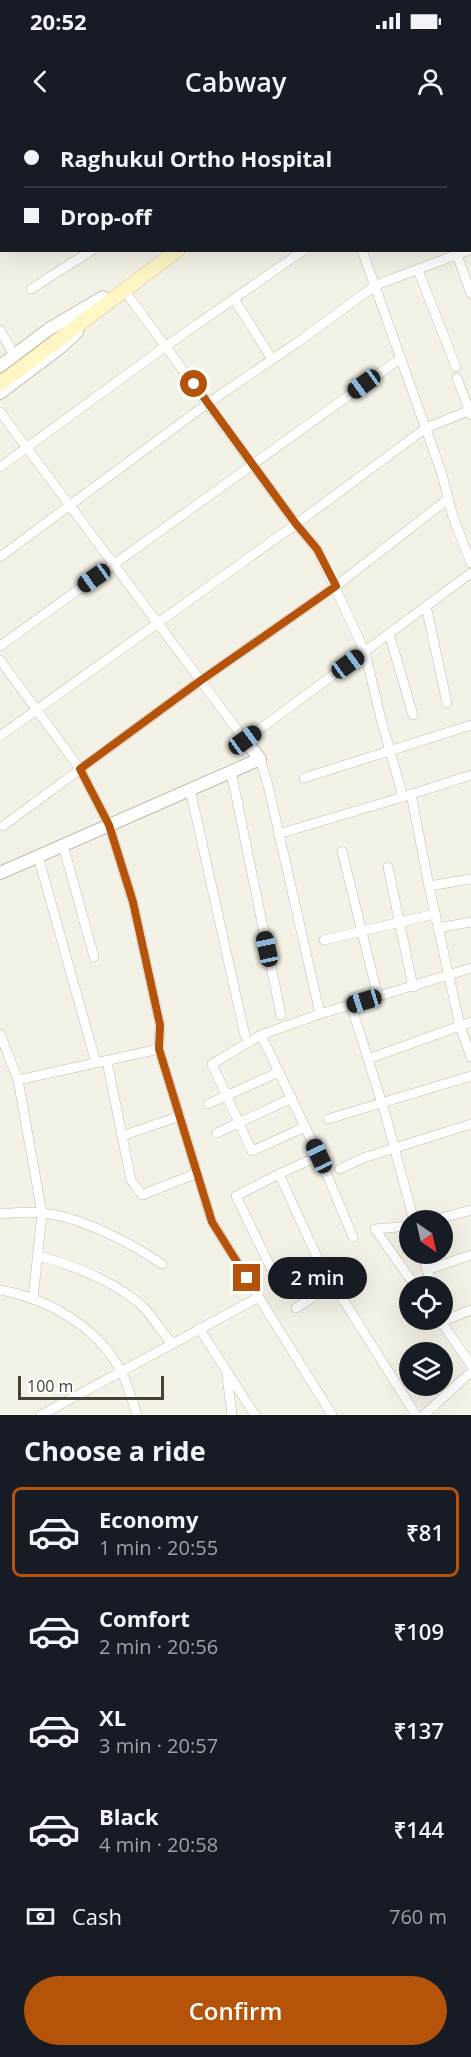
<!DOCTYPE html>
<meta charset="utf-8">
<style>
body{margin:0;font-family:"Open Sans",sans-serif;background:#242831;color:#f1f3f6;height:100vh;display:flex;flex-direction:column;font-size:22px;white-space:nowrap}
*{box-sizing:border-box;margin:0}
p{font-size:20px;color:#9ea1a6}
.icon{flex:none;width:33px;height:33px;fill:none;stroke:currentColor;stroke-width:2;stroke-linecap:round;stroke-linejoin:round}
.map{position:relative;height:1295px;overflow:hidden}
.sheet{display:flex;flex-direction:column;background:#171b24;flex:1}
.sheet>*{flex:none}
.hud{position:absolute;left:0px;top:0px;width:471px;height:132px;box-shadow:0 6px 24px #0002;display:grid;align-content:center;height:132px;padding:0 24px;background:#171b24}
.needle{width:39px;rotate:146deg}
.fabs{position:absolute;left:399px;top:1090px;display:grid;gap:12px}
.fabs a{display:grid;place-items:center;width:54px;height:54px;border-radius:50%;background:#171b24;box-shadow:0 6px 24px #0002;font-size:30px}
.scale{position:absolute;left:18px;bottom:15px;width:146px;box-sizing:border-box;padding-left:6px;border:3px solid #474135;border-top:0;font-size:16px;line-height:21px;white-space:nowrap;color:#474135;-webkit-text-stroke:4px #fff;paint-order:stroke}
.end{position:absolute;width:27px;height:27px;margin:-14px;border:8px solid #b45309;background:#fff;box-shadow:0 0 0 3px #fff}
.from{border-radius:50%}
.bubble{position:absolute;height:42px;border-radius:21px;background:#171b24;box-shadow:0 6px 24px #0002;font-size:20px;font-weight:600;line-height:42px;text-align:center}
.car{position:absolute;width:18px;height:36px;margin:-18px -9px;border-radius:8px;box-shadow:0 0 4px 2px #0007;background:linear-gradient(#222 24%,#8ab4d8 0 40%,#222 0 76%,#8ab4d8 0 86%,#222 0)}
.hud b{display:flex;align-items:center;gap:21px;height:57px;font-size:22px}
.hud b+b{border-top:2px solid #363941}
.hud i{width:15px;height:15px;background:#f1f3f6}
ul{padding:0;list-style:none}
li{display:flex;align-items:center;gap:18px;height:90px;margin:0 12px 9px;padding:0 12px;border:3px solid transparent;border-radius:9px}
li div{flex:1}
li b{display:block;font-size:22px}
li em{font-style:normal;font-weight:600}
li.current{border-color:#b45309}
li>.icon{width:54px;height:54px;stroke-width:1.5}
h2{padding:0 24px;font-size:27px;line-height:72px}
.pay{display:flex;align-items:center;gap:15px;height:66px;padding:0 24px;font-size:22px}
.pay p{margin-inline-start:auto}
.primary-button{display:flex;gap:12px;margin-top:auto;padding:12px 24px}
.primary-button a{flex:1;height:69px;border-radius:36px;background:#b45309;color:#fff;font-size:24px;font-weight:600;line-height:69px;text-align:center}
.status{display:flex;justify-content:space-between;align-items:center;height:42px;padding:0 30px;background:#171b24;direction:ltr}
.status svg{height:16px;fill:currentColor}
header{display:flex;justify-content:space-between;align-items:center;height:78px;padding:0 24px;background:#171b24;font-size:27px;font-weight:600}
.map>svg:first-child{display:block}
</style>
<div class="status"><b>20:52</b><svg viewBox="0 0 49 12"><path d="M0 12V9h3v3zM5 12V6h3v6zM10 12V3h3v9zM15 12V0h3v12zM26 1h20v11H26zM47 4h2v5h-2z"/></svg></div>
<header><svg class="icon" aria-label="back" viewBox="0 0 24 24"><path d="M15 5l-7 7 7 7"/></svg>Cabway<svg class="icon" aria-label="person" viewBox="0 0 24 24"><circle cx="12" cy="8" r="4"/><path d="M4 21q1-7 8-7t8 7"/></svg></header>
<div class="map">
<svg width="471" height="1295" viewBox="0 0 471 1295">
<rect width="100%" height="100%" fill="#f4f1e6"/>
<g fill="none" stroke-linecap="round" stroke-linejoin="round">
<defs>
<g id="minor">
<path d="M87,0L88,2"/>
<path d="M178,0L179,2"/>
<path d="M370,0L372,2"/>
<path d="M429,0L430,2"/>
<path d="M149,2L151,0"/>
<path d="M273,2L276,0"/>
<path d="M0,65L2,64"/>
<path d="M470,89L471,88"/>
<path d="M0,124L2,123"/>
<path d="M362,130L442,354L453,397L471,443"/>
<path d="M457,135L471,174"/>
<path d="M418,150L456,247"/>
<path d="M31,169L92,130"/>
<path d="M124,170L296,404L317,429L365,532L381,599L403,677"/>
<path d="M234,179L272,239"/>
<path d="M0,210L14,235"/>
<path d="M457,258L471,295"/>
<path d="M0,292L245,620L471,453"/>
<path d="M0,347L166,226L304,130"/>
<path d="M0,437L208,283L298,222L376,165L469,130"/>
<path d="M426,486L447,583"/>
<path d="M389,513L413,595"/>
<path d="M0,526L401,238"/>
<path d="M0,540L80,649L109,705L133,782L160,905L159,929L212,1102L332,1295"/>
<path d="M0,616L296,404L426,308L471,290"/>
<path d="M260,639L268,665L320,894"/>
<path d="M231,651L281,895"/>
<path d="M304,658L471,605"/>
<path d="M190,669L245,916"/>
<path d="M411,674L429,766L471,759"/>
<path d="M3,706L200,561L336,466L448,379"/>
<path d="M278,714L403,677L471,655"/>
<path d="M63,725L94,837"/>
<path d="M342,731L378,877"/>
<path d="M38,736L96,943"/>
<path d="M388,747L413,867"/>
<path d="M429,766L460,906L471,937"/>
<path d="M438,808L471,802"/>
<path d="M324,820L435,794"/>
<path d="M351,885L385,993L414,1101"/>
<path d="M0,914L18,960L42,1093L33,1179"/>
<path d="M261,915L319,1036L353,1117"/>
<path d="M368,939L471,902"/>
<path d="M107,941L131,1060L142,1075L197,1053"/>
<path d="M18,960L159,929"/>
<path d="M208,984L279,952"/>
<path d="M328,999L471,956"/>
<path d="M305,1007L252,1031L212,944L261,915L320,894L471,848"/>
<path d="M217,1013L292,978"/>
<path d="M122,1016L180,996"/>
<path d="M340,1049L363,1038L471,1004"/>
<path d="M0,1094C14,1093 29,1091 42,1093C79,1096 131,1123 162,1144"/>
<path d="M430,1101L471,1090"/>
<path d="M410,1106L375,1109L416,1167"/>
<path d="M423,1134L432,1167"/>
<path d="M38,1136C72,1144 121,1164 146,1190C155,1201 163,1213 172,1224"/>
<path d="M317,1137L279,1054L319,1036"/>
<path d="M271,1148L236,1076L279,1054"/>
<path d="M427,1150L471,1135"/>
<path d="M325,1151L416,1295"/>
<path d="M0,1170C48,1179 97,1206 121,1251C128,1265 132,1280 137,1295"/>
<path d="M296,1188L333,1164"/>
<path d="M440,1200L471,1245"/>
<path d="M440,1200L441,1202L471,1190"/>
<path d="M199,1208L255,1295"/>
<path d="M227,1256L232,1295"/>
<path d="M41,1295L259,1177"/>
<path d="M424,1295L471,1252"/>
</g>
<g id="tertiary">
<path d="M0,246L49,209L103,177"/>
<path d="M0,273L61,227L77,212"/>
<path d="M0,753L260,639L245,620"/>
</g>
<g id="secondary">
<path d="M345,2L347,0"/>
<path d="M0,264L178,130"/>
</g>
</defs>
<use href="#minor" stroke="#c3bcab" stroke-width="10"/>
<use href="#tertiary" stroke="#c3bcab" stroke-width="14"/>
<use href="#secondary" stroke="#d7c993" stroke-width="15"/>
<use href="#minor" stroke="#fff" stroke-width="9"/>
<use href="#tertiary" stroke="#fff" stroke-width="12"/>
<use href="#secondary" stroke="#fff5c5" stroke-width="14"/>
</g>
<g fill="none" stroke-linecap="round" stroke-linejoin="round">
<path stroke="#b45309" stroke-width="8" d="M194,264L296,404L317,429L336,466L200,561L80,649L109,705L133,782L160,905L159,929L212,1102L247,1158"/>
</g>
</svg>
<div class="fabs">
<a><svg class="needle" viewBox="-14 -14 28 28"><path d="M0-13l5 13h-10z" fill="#e53935"/><path d="M0 13l5-13h-10z" fill="#9ea1a6"/></svg></a>
<a><svg class="icon" aria-label="locate" viewBox="0 0 24 24"><circle cx="12" cy="12" r="6"/><path d="M12 2v4M12 18v4M2 12h4M18 12h4"/></svg></a>
<a><svg class="icon" aria-label="layers" viewBox="0 0 24 24"><path d="M12 4l9 5-9 5-9-5zM3 14l9 5 9-5"/></svg></a>
</div>
<div class="scale">100 m</div>
<i class="end from" style="left:194px;top:264px"></i>
<i class="end" style="left:247px;top:1158px"></i>
<div class="bubble" style="left:268px;top:1137px;width:99px">2 min</div>
<i class="car" style="left:364px;top:264px;rotate:234deg"></i>
<i class="car" style="left:94px;top:458px;rotate:235deg"></i>
<i class="car" style="left:348px;top:544px;rotate:54deg"></i>
<i class="car" style="left:245px;top:620px;rotate:54deg"></i>
<i class="car" style="left:267px;top:829px;rotate:348deg"></i>
<i class="car" style="left:364px;top:881px;rotate:253deg"></i>
<i class="car" style="left:319px;top:1036px;rotate:335deg"></i>
<div class="hud">
<b><i class="from"></i>Raghukul Ortho Hospital</b>
<b><i></i>Drop-off</b>
</div>
</div>
<section class="sheet">
<h2>Choose a ride</h2>
<ul>
<li class="current"><svg class="icon" aria-label="car" viewBox="0 0 24 24"><path d="M5 17H2v-5l4-1 3-4h7l3 4 3 1v5h-3M9 17h6M6 11h13"/><circle cx="7" cy="17" r="2"/><circle cx="17" cy="17" r="2"/></svg><div><b>Economy</b><p>1 min · 20:55</p></div><em>₹81</em></li>
<li><svg class="icon" aria-label="car" viewBox="0 0 24 24"><path d="M5 17H2v-5l4-1 3-4h7l3 4 3 1v5h-3M9 17h6M6 11h13"/><circle cx="7" cy="17" r="2"/><circle cx="17" cy="17" r="2"/></svg><div><b>Comfort</b><p>2 min · 20:56</p></div><em>₹109</em></li>
<li><svg class="icon" aria-label="car" viewBox="0 0 24 24"><path d="M5 17H2v-5l4-1 3-4h7l3 4 3 1v5h-3M9 17h6M6 11h13"/><circle cx="7" cy="17" r="2"/><circle cx="17" cy="17" r="2"/></svg><div><b>XL</b><p>3 min · 20:57</p></div><em>₹137</em></li>
<li><svg class="icon" aria-label="car" viewBox="0 0 24 24"><path d="M5 17H2v-5l4-1 3-4h7l3 4 3 1v5h-3M9 17h6M6 11h13"/><circle cx="7" cy="17" r="2"/><circle cx="17" cy="17" r="2"/></svg><div><b>Black</b><p>4 min · 20:58</p></div><em>₹144</em></li>
</ul>
<div class="pay"><svg class="icon" aria-label="cash" viewBox="0 0 24 24"><path d="M3 7h18v10H3z"/><circle cx="12" cy="12" r="2"/></svg>Cash<p>760 m</p></div>
<div class="primary-button"><a>Confirm</a></div>
</section>
